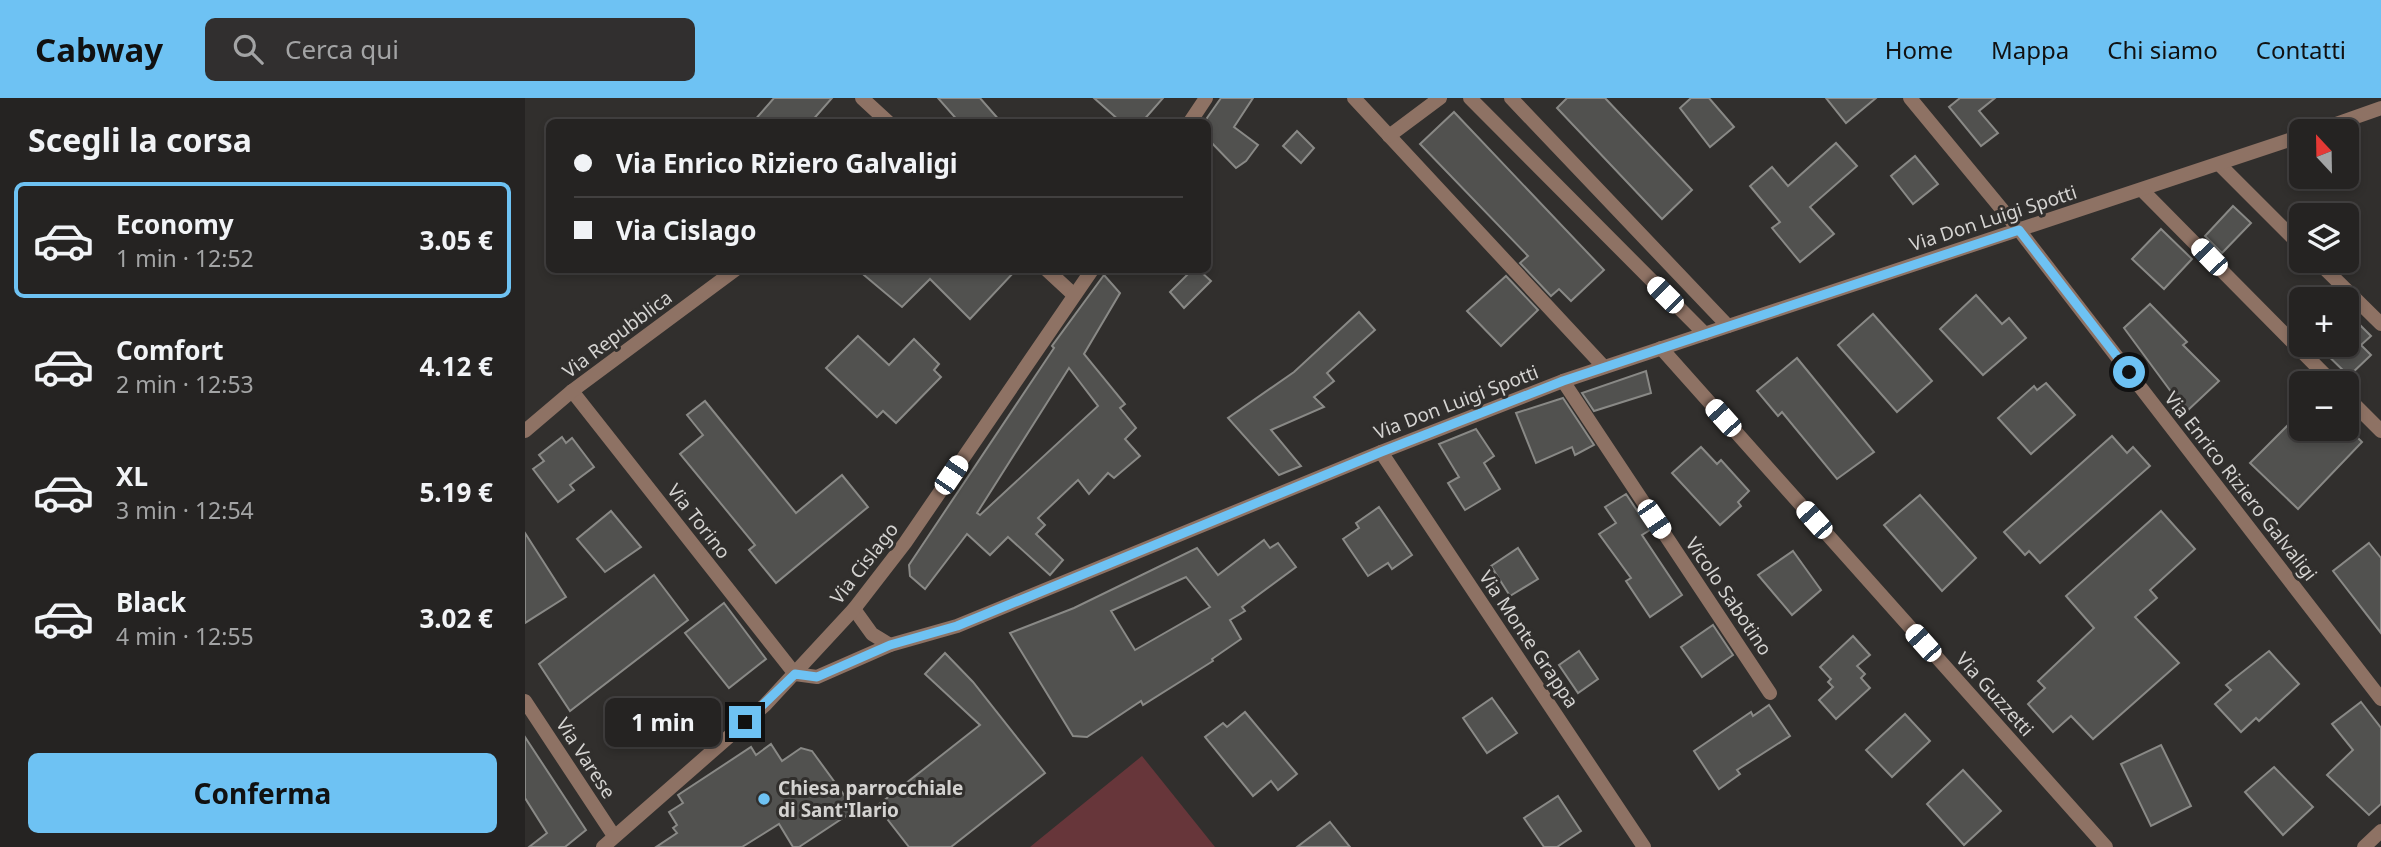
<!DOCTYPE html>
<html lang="it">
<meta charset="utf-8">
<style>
body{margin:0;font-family:"Noto Sans",sans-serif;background:#312f2f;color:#f1f3f6;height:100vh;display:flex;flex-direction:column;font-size:26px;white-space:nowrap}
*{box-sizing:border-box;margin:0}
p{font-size:23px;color:#a3a4a5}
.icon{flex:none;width:38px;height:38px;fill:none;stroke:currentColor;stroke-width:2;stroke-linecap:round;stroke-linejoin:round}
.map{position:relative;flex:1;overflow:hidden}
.panel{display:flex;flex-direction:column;background:#252322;width:525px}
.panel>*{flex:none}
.top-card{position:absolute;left:21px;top:21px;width:665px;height:154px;border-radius:10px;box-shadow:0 4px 10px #0003,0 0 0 2px #424040;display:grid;align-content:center;height:154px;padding:0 28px;background:#252322}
.needle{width:46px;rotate:338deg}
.tools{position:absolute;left:1764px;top:21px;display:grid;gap:14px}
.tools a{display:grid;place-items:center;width:70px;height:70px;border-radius:10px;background:#252322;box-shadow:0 4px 10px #0003,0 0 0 2px #424040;font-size:35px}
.end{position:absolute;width:32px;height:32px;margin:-16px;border:9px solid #6ec2f3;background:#111;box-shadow:0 0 0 4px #111}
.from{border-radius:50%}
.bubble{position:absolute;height:49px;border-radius:10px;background:#252322;box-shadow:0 4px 10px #0003,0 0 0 2px #424040;font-size:23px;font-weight:700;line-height:49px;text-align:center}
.car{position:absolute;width:21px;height:42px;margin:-21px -10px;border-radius:9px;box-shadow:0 0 5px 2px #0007;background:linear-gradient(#fff 24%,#345 0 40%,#fff 0 76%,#345 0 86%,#fff 0)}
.top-card b{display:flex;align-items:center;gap:24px;height:66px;font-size:26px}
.top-card b+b{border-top:2px solid #424040}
.top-card i{width:18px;height:18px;background:#f1f3f6}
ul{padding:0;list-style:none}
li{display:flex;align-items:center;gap:21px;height:116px;margin:0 14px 10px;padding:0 14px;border:4px solid transparent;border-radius:10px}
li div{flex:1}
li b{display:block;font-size:26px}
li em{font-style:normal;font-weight:700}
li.selected{border-color:#6ec2f3}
li>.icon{width:63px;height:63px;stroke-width:1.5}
h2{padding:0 28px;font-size:32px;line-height:84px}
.button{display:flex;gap:14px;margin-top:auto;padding:14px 28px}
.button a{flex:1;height:80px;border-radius:10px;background:#6ec2f3;color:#111;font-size:28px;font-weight:700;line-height:80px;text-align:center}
header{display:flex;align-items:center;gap:42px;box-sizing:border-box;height:98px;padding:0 35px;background:#6ec2f3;color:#111}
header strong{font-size:33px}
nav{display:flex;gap:38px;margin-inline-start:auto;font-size:24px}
.search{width:490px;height:63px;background:#312f2f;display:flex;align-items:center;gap:18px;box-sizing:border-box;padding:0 24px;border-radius:10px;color:#a3a4a5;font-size:26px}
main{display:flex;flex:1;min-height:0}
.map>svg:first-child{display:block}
</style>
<header>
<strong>Cabway</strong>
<div class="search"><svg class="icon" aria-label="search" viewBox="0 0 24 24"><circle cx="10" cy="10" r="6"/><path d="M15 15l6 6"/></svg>Cerca qui</div>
<nav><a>Home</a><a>Mappa</a><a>Chi siamo</a><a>Contatti</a></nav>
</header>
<main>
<section class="panel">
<h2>Scegli la corsa</h2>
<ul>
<li class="selected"><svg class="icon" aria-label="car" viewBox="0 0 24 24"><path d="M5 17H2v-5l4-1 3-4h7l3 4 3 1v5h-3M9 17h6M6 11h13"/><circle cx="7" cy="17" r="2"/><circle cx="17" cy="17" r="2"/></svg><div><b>Economy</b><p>1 min · 12:52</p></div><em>3.05 €</em></li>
<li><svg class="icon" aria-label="car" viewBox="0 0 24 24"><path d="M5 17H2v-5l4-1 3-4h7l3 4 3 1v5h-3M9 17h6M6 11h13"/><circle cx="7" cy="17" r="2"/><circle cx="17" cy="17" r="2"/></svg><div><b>Comfort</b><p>2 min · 12:53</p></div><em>4.12 €</em></li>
<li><svg class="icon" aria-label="car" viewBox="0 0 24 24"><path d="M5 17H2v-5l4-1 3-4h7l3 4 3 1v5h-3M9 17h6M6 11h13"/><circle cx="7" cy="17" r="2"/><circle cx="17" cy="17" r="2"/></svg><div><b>XL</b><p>3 min · 12:54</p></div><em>5.19 €</em></li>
<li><svg class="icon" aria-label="car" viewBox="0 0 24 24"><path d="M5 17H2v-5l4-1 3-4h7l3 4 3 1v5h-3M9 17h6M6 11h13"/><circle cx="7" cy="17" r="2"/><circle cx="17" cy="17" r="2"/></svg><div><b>Black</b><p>4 min · 12:55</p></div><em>3.02 €</em></li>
</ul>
<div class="button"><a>Conferma</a></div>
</section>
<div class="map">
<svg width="1856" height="749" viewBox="0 0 1856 749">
<rect width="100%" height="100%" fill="#312f2d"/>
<path fill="#67363a" d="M617,658L690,749H505Z"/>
<g fill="#51514f" stroke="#898986" stroke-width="2" fill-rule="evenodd">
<path d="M249,0H307L286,24H228Z"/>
<path d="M413,0H455L476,24H434Z"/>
<path d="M569,0H638L617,24H596Z"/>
<path d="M696,0H728L709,29L733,47L721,63L711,70L682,40V20Z"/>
<path d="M1042,0H1080L1167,92L1137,121L1032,10Z"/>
<path d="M1166,0H1184L1209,29L1185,49L1155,10Z"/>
<path d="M1301,0H1351L1321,25Z"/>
<path d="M1435,0H1470L1454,13L1473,35L1456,48L1424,9Z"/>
<path d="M929,14L1079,172L1046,203L1034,191L1026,198L995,165L1003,158L895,46Z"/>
<path d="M772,33L789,50L776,65L758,48Z"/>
<path d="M1311,45L1332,68L1285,109L1309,136L1275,164L1247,130L1255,124L1225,88L1247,69L1263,88Z"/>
<path d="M1390,58L1413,86L1388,106L1366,78Z"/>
<path d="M1708,108L1726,125L1697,155L1680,138Z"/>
<path d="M1636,131L1667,161L1639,191L1607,161Z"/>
<path d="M333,172H491L445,221L405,181L377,209Z"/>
<path d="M667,172H674L686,183L659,210L645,194Z"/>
<path d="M579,177L595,195L559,256L600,306L595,310L611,330L600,341L615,358L589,380L583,375L564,396L553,382L513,420L520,427L511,436L538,462L525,477L483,439L465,457L442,436L400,491L385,478L384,467L523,259L529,250L527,248ZM544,270L573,308L455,417L452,415Z"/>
<path d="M981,178L1013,212L976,248L942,213Z"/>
<path d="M1451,197L1477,226L1484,220L1501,240L1458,277L1415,231Z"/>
<path d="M1625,206L1662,244L1658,247L1694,283L1661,314L1599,230Z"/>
<path d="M834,214L850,232L802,275L809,283L789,299L799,309L746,332L776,368L754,377L703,320L769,274Z"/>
<path d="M1822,214L1846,238L1836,247L1846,257L1824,278L1792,247H1822Z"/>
<path d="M1348,216L1407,283L1372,314L1313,247Z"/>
<path d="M333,238L364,267L389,241L414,266L409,272L416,279L371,325L358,313L352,319L301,270Z"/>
<path d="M1272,260L1349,354L1312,381L1257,314L1253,318L1232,293Z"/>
<path d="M1121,273L1126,295L1069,313L1057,295Z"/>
<path d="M1521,285L1550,317L1506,356L1473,320L1509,288L1512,292Z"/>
<path d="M1038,300L1069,347L1050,357L1047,349L1011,365L991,315Z"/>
<path d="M180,303L271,415L317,377L343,409L251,485L224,452L230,447L155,356L178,337L162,317Z"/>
<path d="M1776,314V331H1824L1837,344L1773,411L1725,365Z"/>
<path d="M951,331L969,358L959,365L975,391L940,412L923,385L934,379L914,346Z"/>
<path d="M1587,338L1602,355L1608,349L1625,368L1515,465L1504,453L1500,457L1479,434Z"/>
<path d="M37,339L41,345L47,340L69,369L45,387L49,392L33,404L8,371L19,363L14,357Z"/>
<path d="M1176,349L1192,366L1196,362L1224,393L1213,404L1216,408L1195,427L1147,375Z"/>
<path d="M1101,396L1125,432L1117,437L1157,497L1125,519L1101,483L1106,480L1074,436L1091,425L1080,409Z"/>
<path d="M1395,397L1451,460L1417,493L1359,427Z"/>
<path d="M854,409L887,457L867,471L863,465L843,478L818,441L834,430L831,425Z"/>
<path d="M86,413L116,449L80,474L52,441Z"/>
<path d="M1636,413L1670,451L1625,492L1632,500L1610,519L1654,565L1568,641L1546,618L1528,634L1503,606L1520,590L1513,583L1569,530L1541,498Z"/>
<path d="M0,435L41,499L0,525Z"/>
<path d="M739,442L745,450L753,445L771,469L717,509L720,513L705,522L716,541L687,561L688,563L618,607L616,603L562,639L548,638L485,535L549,510L672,450L693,477ZM661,479L685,509L610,552L586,513Z"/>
<path d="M1844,445L1856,460V535L1808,473Z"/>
<path d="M993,450L1013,481L985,498L966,468Z"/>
<path d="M1268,453L1296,492L1267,517L1233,477Z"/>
<path d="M129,477L163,522L45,613L14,566Z"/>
<path d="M199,505L241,561L204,590L160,535Z"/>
<path d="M1188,527L1208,557L1177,579L1156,549Z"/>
<path d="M1328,538L1345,557L1332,568L1340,576L1336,580L1345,590L1311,621L1294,602L1308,589L1303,584L1306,581L1295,569Z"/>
<path d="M1054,553L1073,581L1053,595L1034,567Z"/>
<path d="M1744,553L1774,586L1734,623L1731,620L1716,634L1690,606L1706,592L1701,587Z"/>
<path d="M420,555L448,584L520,675L426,749H384L352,708L455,627L400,576Z"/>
<path d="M967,600L992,635L962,655L938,620Z"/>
<path d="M1836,604L1856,630V706L1844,717L1802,677L1828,652L1807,626Z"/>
<path d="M1244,607L1265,638L1212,672L1215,676L1194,691L1169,653L1226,614L1228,618Z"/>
<path d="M720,614L772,676L753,692L746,683L728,698L680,639L698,625L702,629Z"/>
<path d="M1380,616L1405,643L1367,679L1341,652Z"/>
<path d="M0,639L61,732L40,749H4L22,735L0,700Z"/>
<path d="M246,646L257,663L276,650L287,653L330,712L274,749H268L254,726L217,749H131L152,735L148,730L152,727L144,714L158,705L153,697L226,649L231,657Z"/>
<path d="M1636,647L1666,708L1626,728L1596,666Z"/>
<path d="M1749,669L1788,709L1758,737L1720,694Z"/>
<path d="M1438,672L1476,713L1439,747L1402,706Z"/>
<path d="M1033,698L1056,733L1032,749H1019L999,720Z"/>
<path d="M805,724L825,749H772Z"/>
</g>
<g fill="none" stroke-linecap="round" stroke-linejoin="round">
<g stroke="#8e7264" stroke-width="14">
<path d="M337,0L363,24"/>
<path d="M829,0L1079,269"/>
<path d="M945,0L1180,236"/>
<path d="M986,0L1203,228"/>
<path d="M1385,0L1494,132L1856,601"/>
<path d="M665,24L681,0"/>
<path d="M1791,33L1856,10"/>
<path d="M864,38L915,0"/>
<path d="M1695,67L1776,148"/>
<path d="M1617,92L1808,285"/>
<path d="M1792,163L1856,226"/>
<path d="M522,172L549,197"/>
<path d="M1136,250L1581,749"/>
<path d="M1038,283L1245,595"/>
<path d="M47,293L270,576"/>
<path d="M1822,299L1856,333"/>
<path d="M0,333L47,293L210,172"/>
<path d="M856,354L1119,749"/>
<path d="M329,511L347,536L365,547"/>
<path d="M270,576L292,579L365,547L432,528L856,354L1038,283L1776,38"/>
<path d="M0,603L89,738"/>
<path d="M78,749L240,607L329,511L380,445L567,172"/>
<path d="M1839,749L1856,733"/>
</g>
</g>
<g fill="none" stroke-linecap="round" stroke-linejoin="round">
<path stroke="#6ec2f3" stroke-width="9" d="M220,624L270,576L292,579L365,547L432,528L856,354L1038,283L1494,132L1604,274"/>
</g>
<circle fill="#6ec2f3" stroke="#312f2d" stroke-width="2.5" cx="239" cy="701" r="7"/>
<g text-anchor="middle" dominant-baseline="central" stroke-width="6" stroke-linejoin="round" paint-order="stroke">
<g font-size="19" fill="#d4d3d1" stroke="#312f2d">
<text transform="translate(1468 120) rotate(-18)">Via Don Luigi Spotti</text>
<text transform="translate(92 236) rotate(-37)">Via Repubblica</text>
<text transform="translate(931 304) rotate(-21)">Via Don Luigi Spotti</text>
<text transform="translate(1716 388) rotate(52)">Via Enrico Riziero Galvaligi</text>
<text transform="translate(174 423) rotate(52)">Via Torino</text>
<text transform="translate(339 465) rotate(-52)">Via Cislago</text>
<text transform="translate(1204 498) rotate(56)">Vicolo Sabotino</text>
<text transform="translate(1004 541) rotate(56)">Via Monte Grappa</text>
<text transform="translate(1470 596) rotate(48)">Via Guzzetti</text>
<text transform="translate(61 660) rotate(57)">Via Varese</text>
</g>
<g font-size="19" font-weight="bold" fill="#d4d3d1" stroke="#312f2d" text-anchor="start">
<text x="253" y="690">Chiesa parrocchiale<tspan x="253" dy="22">di Sant'Ilario</tspan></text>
</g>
</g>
</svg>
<div class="tools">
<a><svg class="needle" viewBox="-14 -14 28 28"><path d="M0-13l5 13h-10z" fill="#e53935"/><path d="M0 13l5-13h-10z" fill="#a3a4a5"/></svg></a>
<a><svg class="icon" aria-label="layers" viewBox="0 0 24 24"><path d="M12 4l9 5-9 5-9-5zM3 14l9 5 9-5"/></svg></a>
<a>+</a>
<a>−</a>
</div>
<i class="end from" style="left:1604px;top:274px"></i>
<i class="end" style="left:220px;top:624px"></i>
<div class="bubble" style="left:80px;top:600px;width:116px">1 min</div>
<i class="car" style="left:1684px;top:159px;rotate:316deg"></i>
<i class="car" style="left:1140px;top:197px;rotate:315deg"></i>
<i class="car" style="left:1198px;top:320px;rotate:318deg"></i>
<i class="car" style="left:426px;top:377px;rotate:34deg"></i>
<i class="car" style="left:1129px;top:421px;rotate:146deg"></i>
<i class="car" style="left:1289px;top:422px;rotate:318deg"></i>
<i class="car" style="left:1398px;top:545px;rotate:318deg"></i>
<div class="top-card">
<b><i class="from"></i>Via Enrico Riziero Galvaligi</b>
<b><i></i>Via Cislago</b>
</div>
</div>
</main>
